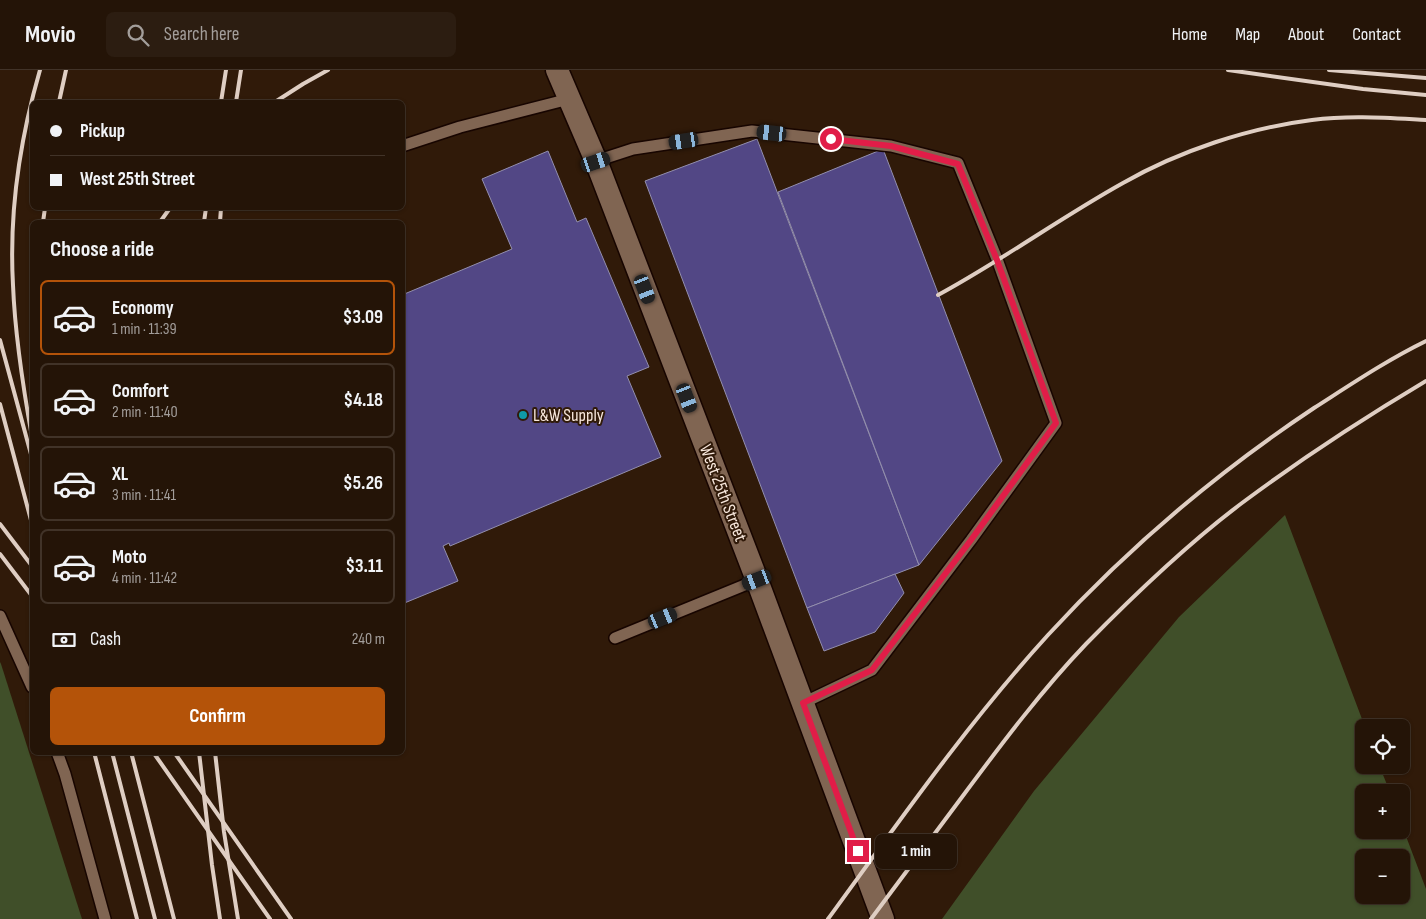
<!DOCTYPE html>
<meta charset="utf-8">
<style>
body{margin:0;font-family:"Sofia Sans Condensed",sans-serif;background:#2c1d11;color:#f1f3f6;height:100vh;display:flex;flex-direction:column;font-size:19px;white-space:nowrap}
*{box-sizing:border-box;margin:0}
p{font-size:16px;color:#a39e9b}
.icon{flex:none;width:28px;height:28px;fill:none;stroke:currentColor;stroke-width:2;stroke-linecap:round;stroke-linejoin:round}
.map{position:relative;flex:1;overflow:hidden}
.drawer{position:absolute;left:30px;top:150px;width:375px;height:535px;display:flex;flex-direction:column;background:#241407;border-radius:8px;box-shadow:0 1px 4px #0004,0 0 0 1px #413328}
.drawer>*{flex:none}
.banner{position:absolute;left:30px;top:30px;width:375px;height:110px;border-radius:8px;box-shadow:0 1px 4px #0004,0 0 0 1px #413328;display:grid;align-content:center;height:110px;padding:0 20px;background:#241407}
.buttons{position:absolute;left:1355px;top:649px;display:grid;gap:10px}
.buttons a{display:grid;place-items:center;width:55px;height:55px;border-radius:8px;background:#241407;box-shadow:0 1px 4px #0004,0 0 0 1px #413328;font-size:25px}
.end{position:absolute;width:22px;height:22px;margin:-11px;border:6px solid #e11d48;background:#fff;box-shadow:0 0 0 2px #fff}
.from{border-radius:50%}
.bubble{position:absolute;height:35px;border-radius:8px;background:#241407;box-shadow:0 1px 4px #0004,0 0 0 1px #413328;font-size:16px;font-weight:700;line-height:35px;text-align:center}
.car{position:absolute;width:15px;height:30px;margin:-15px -8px;border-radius:6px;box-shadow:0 0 4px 1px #0007;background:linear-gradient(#222 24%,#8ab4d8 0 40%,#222 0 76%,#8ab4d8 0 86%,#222 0)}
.banner b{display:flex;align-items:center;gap:18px;height:48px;font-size:19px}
.banner b+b{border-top:1px solid #413328}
.banner i{width:12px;height:12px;background:#f1f3f6}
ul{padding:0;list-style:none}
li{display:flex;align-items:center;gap:15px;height:75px;margin:0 10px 8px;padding:0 10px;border:2px solid #413328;border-radius:8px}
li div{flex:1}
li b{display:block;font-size:19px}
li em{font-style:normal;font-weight:700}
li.active{border-color:#b45309}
li>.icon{width:45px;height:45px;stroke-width:1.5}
h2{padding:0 20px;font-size:22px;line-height:60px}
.pay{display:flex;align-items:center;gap:12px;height:55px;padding:0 20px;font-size:19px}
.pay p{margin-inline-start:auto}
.cta{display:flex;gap:10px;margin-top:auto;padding:10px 20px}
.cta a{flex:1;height:58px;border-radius:8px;background:#b45309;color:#fff;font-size:20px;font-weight:700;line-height:58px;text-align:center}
header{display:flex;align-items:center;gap:30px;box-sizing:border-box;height:70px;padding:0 25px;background:#241407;border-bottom:1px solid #413328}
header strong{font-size:24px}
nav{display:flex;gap:28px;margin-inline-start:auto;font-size:18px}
.search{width:350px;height:45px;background:#2c1d11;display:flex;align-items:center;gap:12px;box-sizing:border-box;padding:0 18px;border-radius:8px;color:#a39e9b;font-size:19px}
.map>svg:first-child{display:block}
</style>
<header>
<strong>Movio</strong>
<div class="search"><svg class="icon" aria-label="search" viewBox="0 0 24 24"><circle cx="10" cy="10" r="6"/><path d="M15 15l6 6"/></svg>Search here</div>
<nav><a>Home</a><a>Map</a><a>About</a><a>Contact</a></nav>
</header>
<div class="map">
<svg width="1426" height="849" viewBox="0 0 1426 849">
<rect width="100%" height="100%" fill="#301a09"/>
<g fill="#404f29" fill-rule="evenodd">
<path d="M1285,445L1365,657L1364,658V695H1379L1390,722H1364V760H1401V753L1426,819V849H942L1034,721L1179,547ZM1364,788H1401V825H1364Z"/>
<path d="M0,592L1,594L82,849H0Z"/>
</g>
<g fill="#524785" stroke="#938fae">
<path d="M757,69L919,495L807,538L645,111Z"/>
<path d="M883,79L1002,391L919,495L778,122Z"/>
<path d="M548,81L577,152L586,148L649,297L627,306L661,387L450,476L449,473L443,476L458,511L402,534V225L512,179L482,109Z"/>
<path d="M895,504L904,523L875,562L824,581L807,538Z"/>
</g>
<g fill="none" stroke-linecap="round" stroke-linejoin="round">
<defs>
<g id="service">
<path d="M402,76L460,57L569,29"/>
<path d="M596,91L633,79L752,61L891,76L958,93L997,189L1056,353L971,470L872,600L803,633"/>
<path d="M0,546L32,617"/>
<path d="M615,568L757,510"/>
<path d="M57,682L65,704L105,849"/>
</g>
<path id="minor" d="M557,0L596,91L757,510L883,849"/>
</defs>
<use href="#service" stroke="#170500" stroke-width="14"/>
<use href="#minor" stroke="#170500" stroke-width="25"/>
<use href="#service" stroke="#806552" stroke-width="11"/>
<use href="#minor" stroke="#806552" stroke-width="22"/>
<g stroke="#dfcec3" stroke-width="4">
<path d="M1228,0L1363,19L1426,25"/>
<path d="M1329,0L1426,8"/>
<path d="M59,32L66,0"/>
<path d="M221,32L226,0"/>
<path d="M236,32L241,0"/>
<path d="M275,32L303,14L328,0"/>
<path d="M43,152L45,138"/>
<path d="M160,152L170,138"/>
<path d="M204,152L206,138"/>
<path d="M220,152L221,138"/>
<path d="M938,225C1001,191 1060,148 1123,113C1179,81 1248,58 1312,50C1350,45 1388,48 1426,50"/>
<path d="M0,270L32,388"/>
<path d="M0,334L32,454"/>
<path d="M32,367C23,317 15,266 13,215C9,144 20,69 40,0"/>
<path d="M0,454L32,496"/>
<path d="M0,484L32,526"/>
<path d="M94,682L137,849"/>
<path d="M112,682L155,849"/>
<path d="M131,682L174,849"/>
<path d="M153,682L270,849"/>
<path d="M174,682L291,849"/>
<path d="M199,682L212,795L220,849"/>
<path d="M215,682L224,762L238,849"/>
<path d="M828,849C898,753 967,654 1048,565C1127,479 1216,403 1314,338C1350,315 1387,290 1426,271"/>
<path d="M871,849C902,807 934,765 965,723C1003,672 1042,620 1086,574C1136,523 1189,472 1246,430C1304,387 1364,348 1426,311"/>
</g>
</g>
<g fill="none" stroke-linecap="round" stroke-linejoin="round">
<path stroke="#e11d48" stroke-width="6" d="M831,69L891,76L958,94L997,190L1056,353L971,470L872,600L803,633L858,781"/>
</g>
<circle fill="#0f9aa8" stroke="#301a09" stroke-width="2" cx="523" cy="345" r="5"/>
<g text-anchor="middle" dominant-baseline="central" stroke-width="4" stroke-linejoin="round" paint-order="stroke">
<g font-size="18" fill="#f8e8dd" stroke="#301a09" text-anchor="start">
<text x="533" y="345">L&amp;W Supply</text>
</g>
<g font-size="18" fill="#f8e8dd" stroke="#301a09">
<text transform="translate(723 423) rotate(69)">West 25th Street</text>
</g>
</g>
</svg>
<div class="buttons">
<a><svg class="icon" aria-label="locate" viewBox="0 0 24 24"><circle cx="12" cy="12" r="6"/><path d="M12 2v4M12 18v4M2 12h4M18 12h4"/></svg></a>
<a>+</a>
<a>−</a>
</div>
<i class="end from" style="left:831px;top:69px"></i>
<i class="end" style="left:858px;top:781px"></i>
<div class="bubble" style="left:875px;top:764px;width:82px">1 min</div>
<i class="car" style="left:772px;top:63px;rotate:276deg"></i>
<i class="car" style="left:684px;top:71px;rotate:261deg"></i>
<i class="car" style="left:596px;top:92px;rotate:72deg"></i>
<i class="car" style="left:645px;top:219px;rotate:159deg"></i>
<i class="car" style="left:687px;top:328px;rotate:159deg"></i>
<i class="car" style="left:757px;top:510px;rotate:249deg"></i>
<i class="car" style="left:663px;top:548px;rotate:68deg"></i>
<div class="banner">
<b><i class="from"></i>Pickup</b>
<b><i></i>West 25th Street</b>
</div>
<section class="drawer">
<h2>Choose a ride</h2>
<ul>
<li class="active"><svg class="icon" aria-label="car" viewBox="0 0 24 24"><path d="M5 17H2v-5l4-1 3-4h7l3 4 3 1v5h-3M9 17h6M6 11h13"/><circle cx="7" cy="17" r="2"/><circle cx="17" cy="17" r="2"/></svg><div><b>Economy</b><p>1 min · 11:39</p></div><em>$3.09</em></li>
<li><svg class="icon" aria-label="car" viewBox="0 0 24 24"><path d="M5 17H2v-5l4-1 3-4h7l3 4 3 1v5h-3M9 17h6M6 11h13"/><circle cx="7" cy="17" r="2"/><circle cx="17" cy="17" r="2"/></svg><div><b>Comfort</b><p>2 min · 11:40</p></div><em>$4.18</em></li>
<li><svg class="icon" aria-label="car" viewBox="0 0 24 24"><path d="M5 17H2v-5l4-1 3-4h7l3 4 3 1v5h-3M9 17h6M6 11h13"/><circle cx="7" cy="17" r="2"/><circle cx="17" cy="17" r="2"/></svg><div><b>XL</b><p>3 min · 11:41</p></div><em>$5.26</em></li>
<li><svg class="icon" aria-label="car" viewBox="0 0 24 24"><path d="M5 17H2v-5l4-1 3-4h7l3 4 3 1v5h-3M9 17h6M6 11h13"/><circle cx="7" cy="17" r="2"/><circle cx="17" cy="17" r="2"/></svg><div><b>Moto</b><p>4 min · 11:42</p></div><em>$3.11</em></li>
</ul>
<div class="pay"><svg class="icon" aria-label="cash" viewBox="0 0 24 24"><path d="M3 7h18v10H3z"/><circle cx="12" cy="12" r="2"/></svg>Cash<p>240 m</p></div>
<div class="cta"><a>Confirm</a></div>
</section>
</div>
